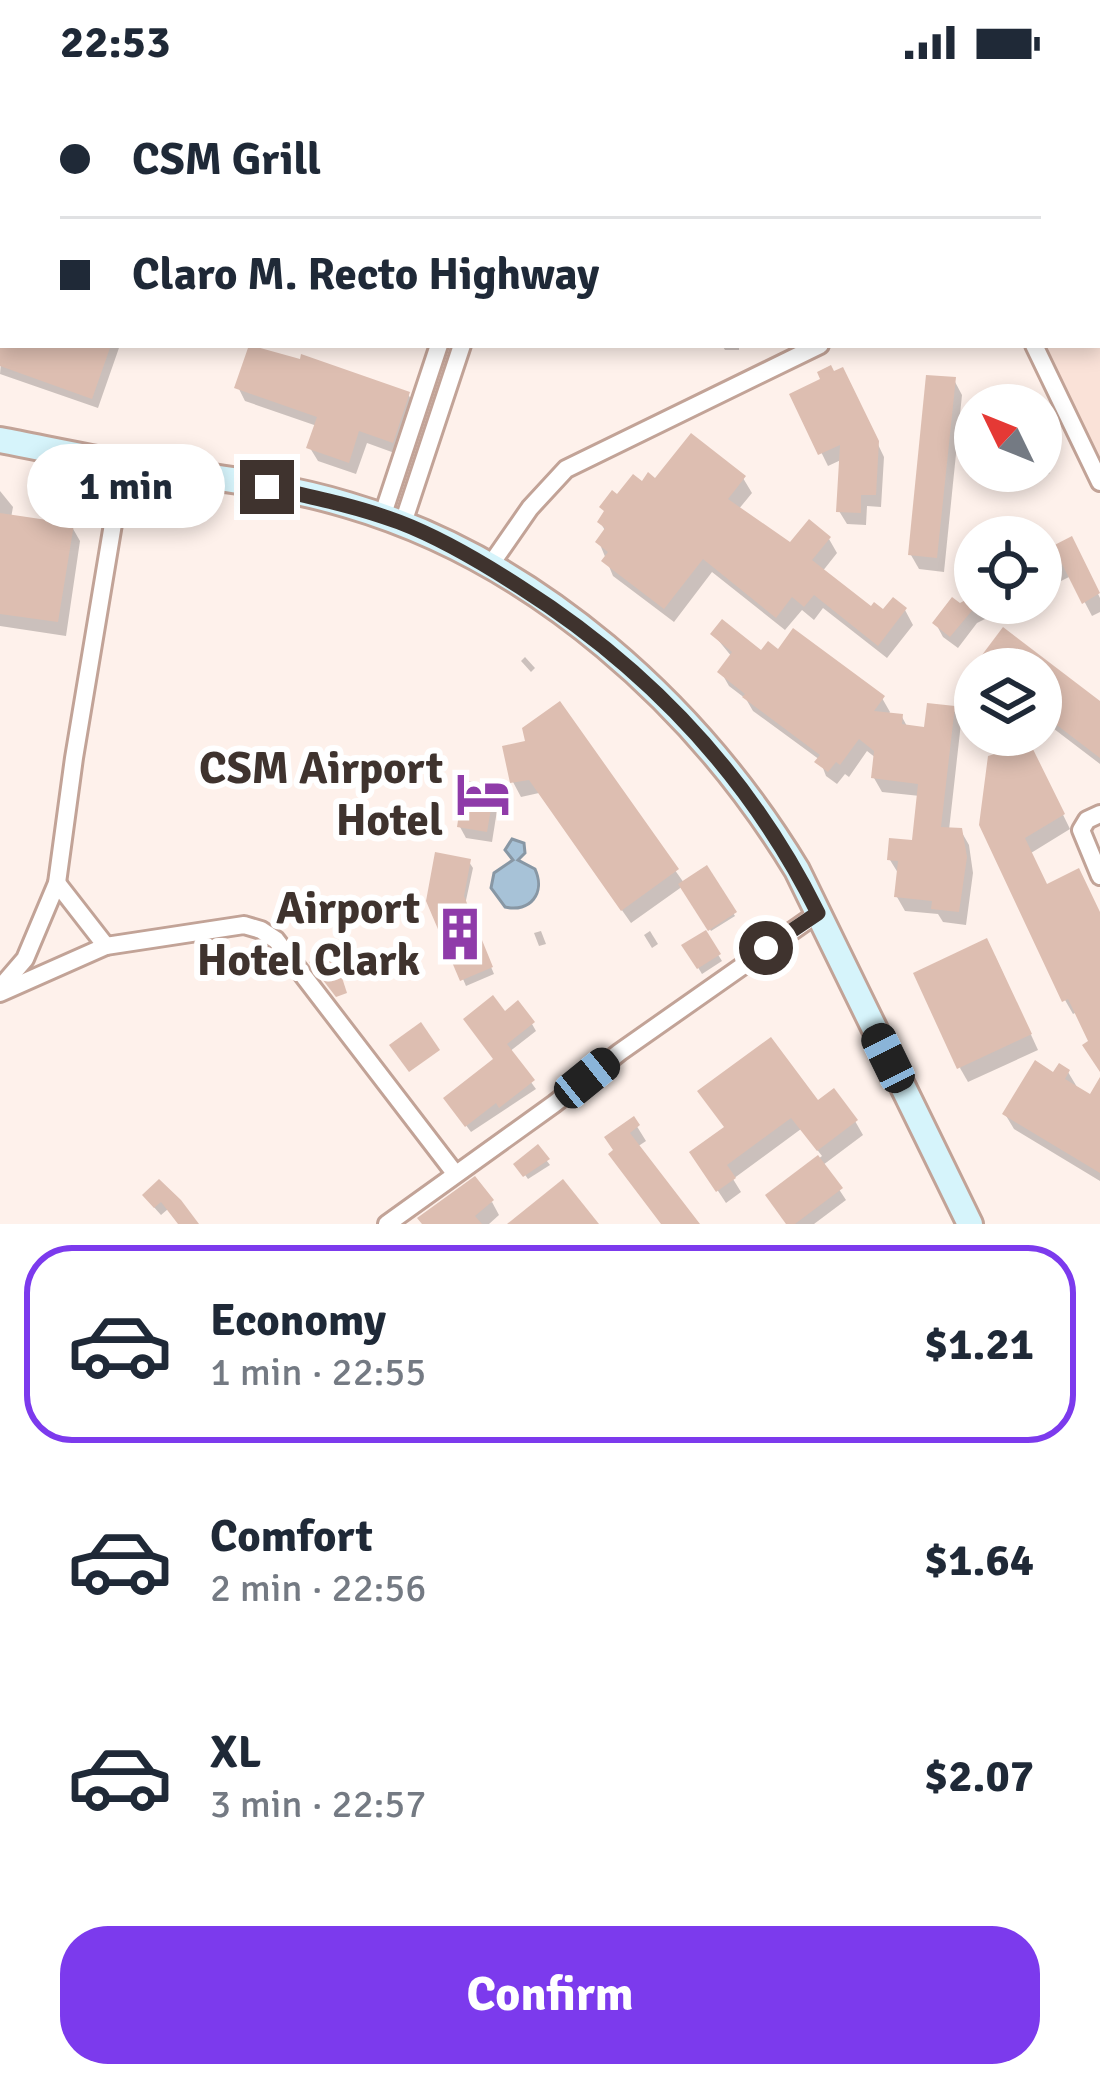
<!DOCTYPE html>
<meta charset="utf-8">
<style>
body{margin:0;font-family:Signika,sans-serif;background:#f6f6f7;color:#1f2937;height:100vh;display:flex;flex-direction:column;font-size:45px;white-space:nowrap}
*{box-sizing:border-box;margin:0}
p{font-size:39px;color:#747a83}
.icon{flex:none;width:66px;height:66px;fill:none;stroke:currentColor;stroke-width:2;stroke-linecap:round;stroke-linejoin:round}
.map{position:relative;height:1140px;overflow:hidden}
.sheet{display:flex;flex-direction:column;background:#fff;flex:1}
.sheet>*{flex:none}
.hud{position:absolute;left:0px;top:0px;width:1101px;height:264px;box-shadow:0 6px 18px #0003;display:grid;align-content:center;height:264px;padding:0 60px;background:#fff}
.needle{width:78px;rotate:313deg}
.buttons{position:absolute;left:954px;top:300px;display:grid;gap:24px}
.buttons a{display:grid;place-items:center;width:108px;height:108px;border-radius:50%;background:#fff;box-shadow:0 6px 18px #0003;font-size:60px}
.end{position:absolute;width:54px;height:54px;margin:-27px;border:15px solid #3f332e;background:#fff;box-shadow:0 0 0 6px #fff}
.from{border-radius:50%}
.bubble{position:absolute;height:84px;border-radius:42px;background:#fff;box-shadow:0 6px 18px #0003;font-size:39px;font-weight:700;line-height:84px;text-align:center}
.car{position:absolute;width:36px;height:72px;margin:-36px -18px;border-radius:15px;box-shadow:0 0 9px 3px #0007;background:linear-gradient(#222 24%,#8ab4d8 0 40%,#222 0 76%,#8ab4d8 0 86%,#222 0)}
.hud b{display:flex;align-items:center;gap:42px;height:114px;font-size:45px}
.hud b+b{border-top:3px solid #e0e1e3}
.hud i{width:30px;height:30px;background:#1f2937}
ul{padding:21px 0 0;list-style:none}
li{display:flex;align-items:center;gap:36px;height:198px;margin:0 24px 18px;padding:0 36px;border:6px solid transparent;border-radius:48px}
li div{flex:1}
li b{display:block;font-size:45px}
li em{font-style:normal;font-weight:700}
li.active{border-color:#7c3aed}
li>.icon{width:108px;height:108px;stroke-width:1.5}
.primary-button{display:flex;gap:24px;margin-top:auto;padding:24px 60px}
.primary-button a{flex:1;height:138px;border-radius:48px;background:#7c3aed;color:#fff;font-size:48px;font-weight:700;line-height:138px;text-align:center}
.status{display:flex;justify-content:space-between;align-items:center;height:84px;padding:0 60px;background:#fff;direction:ltr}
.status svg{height:33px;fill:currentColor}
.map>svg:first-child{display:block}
</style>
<div class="status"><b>22:53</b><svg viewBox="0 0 49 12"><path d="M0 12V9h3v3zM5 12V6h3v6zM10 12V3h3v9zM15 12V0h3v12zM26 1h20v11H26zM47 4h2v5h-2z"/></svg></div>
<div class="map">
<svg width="1100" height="1140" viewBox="0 0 1100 1140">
<rect width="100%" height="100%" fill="#fef1eb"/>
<path fill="#fae2d8" d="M1100,219V382L1041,261H1098Z"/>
<path fill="#a7c2d7" stroke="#8897a4" stroke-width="3" d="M512,755L524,759L525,769L518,776L535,785C546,809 530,829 505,823L491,804L494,789L513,776L505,766Z"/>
<g fill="#0003">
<path d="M671,0H764L669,3Z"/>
<path d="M1044,0H1094L1096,3H1045Z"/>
<path d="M1100,3V116L1098,112Z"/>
<path d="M3,255V261H120L98,324L0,290Z"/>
<path d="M722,261H739V266H725Z"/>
<path d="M824,296L849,300L884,373L881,423L867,422L866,441L847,440L839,427L843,375L828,382L793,311Z"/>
<path d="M954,296L962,311L944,488L919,485L911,471Z"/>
<path d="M238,303L408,310L416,324L400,371L367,359L356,390L318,377L310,364L317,342L245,317Z"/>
<path d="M1041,373L1050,389L1031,399L1024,387H1041Z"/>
<path d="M743,394L752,409L738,426L790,463L829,455L837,469L822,488L871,526L884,529L905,526L913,541L887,574L823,524L814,536L802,526L785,546L712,488L674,538L613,492L599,458L606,448L600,438L618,414L656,398Z"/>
<path d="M0,407L13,423L11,434L72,443L80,457L66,552L0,542Z"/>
<path d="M1078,469L1100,514V528L1092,532L1071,492L1041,507V471Z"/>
<path d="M975,514V519H1017L977,539L958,564L943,553L936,540Z"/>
<path d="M1004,547L1100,621V680L1041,635V585H983L979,579Z"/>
<path d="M714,551L882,614L890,628L888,631L902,633L908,644L927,646L953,625L961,639L949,746L961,747L969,761L973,789L966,841L943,838L938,830L905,827L897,813L898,789L890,776L914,759L920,712L882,708L874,694L876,674L867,667L849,693L845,690L837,700L826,692L820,676L753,627L746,615L729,602L721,588L732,573Z"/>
<path d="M525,573L535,584L531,588L521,577Z"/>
<path d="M559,621L684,799L706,785L735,832L711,847L683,802L631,839L539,709L521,713L513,698L528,659Z"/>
<path d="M1006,651H1024L1070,745L1031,769L1047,803L1100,832V984L1092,958L1077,928L1073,930L1065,916L982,740L1014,667Z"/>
<path d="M493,703L499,714L492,758L466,754L460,743Z"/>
<path d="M469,778L473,784L465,821L494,890L466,902L429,816Z"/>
<path d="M541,847L546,860L539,862L534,849Z"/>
<path d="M650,847L658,860L652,864L644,851Z"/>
<path d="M705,850L722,877L702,890L685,862Z"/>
<path d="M995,872L1038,966L968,998L960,984Z"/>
<path d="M504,931L532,940L536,947L509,968L536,1005L471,1048L451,1021L496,976Z"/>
<path d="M1068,988L1077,1003L1091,1014L1100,1007V1097L1014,1045L1005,1030L1054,992Z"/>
<path d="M817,1021L855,1037L863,1051L823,1081L846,1116L814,1140H788L769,1112L822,1072L801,1045L733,1095L741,1108L726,1119L693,1069Z"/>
<path d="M633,1036L646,1057L637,1063L696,1140H662L616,1067Z"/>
<path d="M537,1064L550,1081L528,1095L517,1080Z"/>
<path d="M159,1100L196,1140H180L168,1125L161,1131L152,1121Z"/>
<path d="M492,1118L499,1131L489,1140H424Z"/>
</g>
<g fill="#ddbeb1">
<path d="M0,261H111L92,315L0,282Z"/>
<path d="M249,261L300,275L301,270L410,308L393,359L359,347L349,379L306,364L317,333L234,304Z"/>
<path d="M831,281L834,287L843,283L879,357L876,411H861V429L836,428L840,361L818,371L789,310L820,295L817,288Z"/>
<path d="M926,291L956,293L937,474L908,471Z"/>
<path d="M691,349L746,392L728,415L790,458L809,435L831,453L812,476L871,522L874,518L883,525L893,513L907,524L878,562L814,511L804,523L792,513L776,534L703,475L664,525L601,477L608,468L595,458L605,444L597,438L604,427L599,423L612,406L617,410L633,390L642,397L648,388L655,394Z"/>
<path d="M0,429L74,440L58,538L0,530Z"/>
<path d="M1072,452L1100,509L1082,520L1062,480L1041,490V468Z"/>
<path d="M975,511V523L950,553L932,539L952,513L960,519Z"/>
<path d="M722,535L761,566L768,557L778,565L793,544L885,612L874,627L903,630L902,640L924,643L927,619L955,622L941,743L962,744L967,773L959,828L931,825L932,817L894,813L898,777L887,776L889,754L912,756L918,700L871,694L874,667L859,655L840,681L836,678L828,688L814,678L820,671L742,613L745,610L717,588L732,568L710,550Z"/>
<path d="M1003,543L1100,617V674L1041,629V585H984L976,579Z"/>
<path d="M560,617L679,785L621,827L529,696L510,699L502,662L525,657L522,644Z"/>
<path d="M1003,651H1026L1065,730L1025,754L1047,800L1079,784L1100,828V988L1082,961L1088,957L1068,915L1062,918L979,741L988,672L1010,665Z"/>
<path d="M464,696L495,701L487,748L457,743Z"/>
<path d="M435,768L471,775L464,812L493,883L460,897L426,817Z"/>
<path d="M707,781L737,828L708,847L678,800Z"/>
<path d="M706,846L721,870L697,885L681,861Z"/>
<path d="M987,854L1032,950L957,985L913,889Z"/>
<path d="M334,869L347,909L336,913L309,878Z"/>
<path d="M493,911L505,927L518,916L535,938L507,960L535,996L499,1024L496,1019L465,1043L443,1014L493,975L463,935Z"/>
<path d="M421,938L440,966L409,988L389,961Z"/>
<path d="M771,953L818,1016L834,1004L858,1036L817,1067L791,1034L727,1081L736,1094L716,1108L689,1068L724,1043L697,1007Z"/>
<path d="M1035,976L1053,988L1059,979L1070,986L1065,995L1090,1010L1100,993V1089L1002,1030Z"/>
<path d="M634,1032L640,1041L630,1049L700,1140H661L608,1070L613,1066L604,1053Z"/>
<path d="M538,1060L550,1075L523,1093L513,1080Z"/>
<path d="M818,1071L843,1104L795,1140H786L765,1111Z"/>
<path d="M475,1092L494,1116L475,1132L482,1140H422L417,1134Z"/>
<path d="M159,1095L181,1116L199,1140H178L161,1118L154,1124L142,1111Z"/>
<path d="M563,1095L599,1140H507Z"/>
</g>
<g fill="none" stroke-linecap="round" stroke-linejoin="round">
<defs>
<g id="minor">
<path d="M907,0L908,3"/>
<path d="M524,3V0"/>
<path d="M547,3L548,0"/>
<path d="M1034,261L1100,398"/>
<path d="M382,433L439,261"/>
<path d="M403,439L462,261"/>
<path d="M489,483L530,424L566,385L820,261"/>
<path d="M1100,730L1087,736L1081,746L1100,792"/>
<path d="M57,799L106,862"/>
<path d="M0,904L25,875L57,799L74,674L123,380"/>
<path d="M0,909L106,862L244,841L261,846L276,856L454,1088"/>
<path d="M387,1140L554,1020L620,968L818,829"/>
</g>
<path id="secondary" d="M0,356C42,364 83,373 125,380C199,392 276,399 348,421C536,476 697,621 797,786L970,1140"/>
</defs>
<use href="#minor" stroke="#c2a397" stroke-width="22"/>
<use href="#secondary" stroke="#c2a397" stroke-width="30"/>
<use href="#minor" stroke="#fff" stroke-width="16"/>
<use href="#secondary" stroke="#d6f4fb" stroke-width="24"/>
</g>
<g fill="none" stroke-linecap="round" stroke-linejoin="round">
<path stroke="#3f332e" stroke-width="15" d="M267,403C312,413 356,422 399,438C441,454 483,479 520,503C649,585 750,692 818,829L766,864"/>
</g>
<defs>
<symbol id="hotel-bare" viewBox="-9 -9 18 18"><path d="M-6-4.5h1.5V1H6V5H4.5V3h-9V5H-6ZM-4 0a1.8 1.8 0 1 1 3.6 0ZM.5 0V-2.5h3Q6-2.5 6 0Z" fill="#8f3ba9" stroke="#fff" stroke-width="2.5" paint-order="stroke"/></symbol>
<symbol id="building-bare" viewBox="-9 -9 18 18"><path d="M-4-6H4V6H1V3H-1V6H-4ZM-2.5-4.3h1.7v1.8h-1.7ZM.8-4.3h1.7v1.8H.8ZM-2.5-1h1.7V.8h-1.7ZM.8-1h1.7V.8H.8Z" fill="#8f3ba9" stroke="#fff" stroke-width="2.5" paint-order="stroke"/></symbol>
</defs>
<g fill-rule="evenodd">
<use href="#hotel-bare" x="445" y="672" width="76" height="76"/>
<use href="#building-bare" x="422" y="812" width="76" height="76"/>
</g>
<g text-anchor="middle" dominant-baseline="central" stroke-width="12" stroke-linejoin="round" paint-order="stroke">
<g font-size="45" font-weight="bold" fill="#3f332e" stroke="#fff" text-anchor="end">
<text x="443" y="684">CSM Airport<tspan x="443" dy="52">Hotel</tspan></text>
<text x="420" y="824">Airport<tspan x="420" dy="52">Hotel Clark</tspan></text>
</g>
</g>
</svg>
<div class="buttons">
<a><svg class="needle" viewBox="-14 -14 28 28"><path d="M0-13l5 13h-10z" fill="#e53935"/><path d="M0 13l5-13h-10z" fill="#747a83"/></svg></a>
<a><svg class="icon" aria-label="locate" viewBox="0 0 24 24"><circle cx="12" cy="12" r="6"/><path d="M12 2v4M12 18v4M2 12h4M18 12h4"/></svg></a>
<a><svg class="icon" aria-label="layers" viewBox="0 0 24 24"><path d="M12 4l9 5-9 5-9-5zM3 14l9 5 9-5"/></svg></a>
</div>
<i class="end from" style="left:766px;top:864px"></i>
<i class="end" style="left:267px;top:403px"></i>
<div class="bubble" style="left:27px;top:360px;width:198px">1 min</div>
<i class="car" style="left:888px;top:974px;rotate:334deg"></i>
<i class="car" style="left:587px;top:994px;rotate:51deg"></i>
<div class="hud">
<b><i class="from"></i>CSM Grill</b>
<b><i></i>Claro M. Recto Highway</b>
</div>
</div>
<section class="sheet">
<ul>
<li class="active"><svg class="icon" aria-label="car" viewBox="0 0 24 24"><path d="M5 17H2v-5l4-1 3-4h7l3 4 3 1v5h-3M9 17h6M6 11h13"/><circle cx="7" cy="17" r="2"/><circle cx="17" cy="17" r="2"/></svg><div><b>Economy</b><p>1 min · 22:55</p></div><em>$1.21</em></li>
<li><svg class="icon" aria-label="car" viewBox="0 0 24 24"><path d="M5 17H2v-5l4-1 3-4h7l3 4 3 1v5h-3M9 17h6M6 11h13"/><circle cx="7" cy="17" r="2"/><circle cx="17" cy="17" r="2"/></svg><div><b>Comfort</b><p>2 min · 22:56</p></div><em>$1.64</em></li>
<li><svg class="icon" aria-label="car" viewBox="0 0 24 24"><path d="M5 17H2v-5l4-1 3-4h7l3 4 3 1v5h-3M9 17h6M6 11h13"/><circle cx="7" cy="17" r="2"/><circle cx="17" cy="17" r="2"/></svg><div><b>XL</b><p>3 min · 22:57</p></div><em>$2.07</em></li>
</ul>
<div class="primary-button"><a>Confirm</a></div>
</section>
